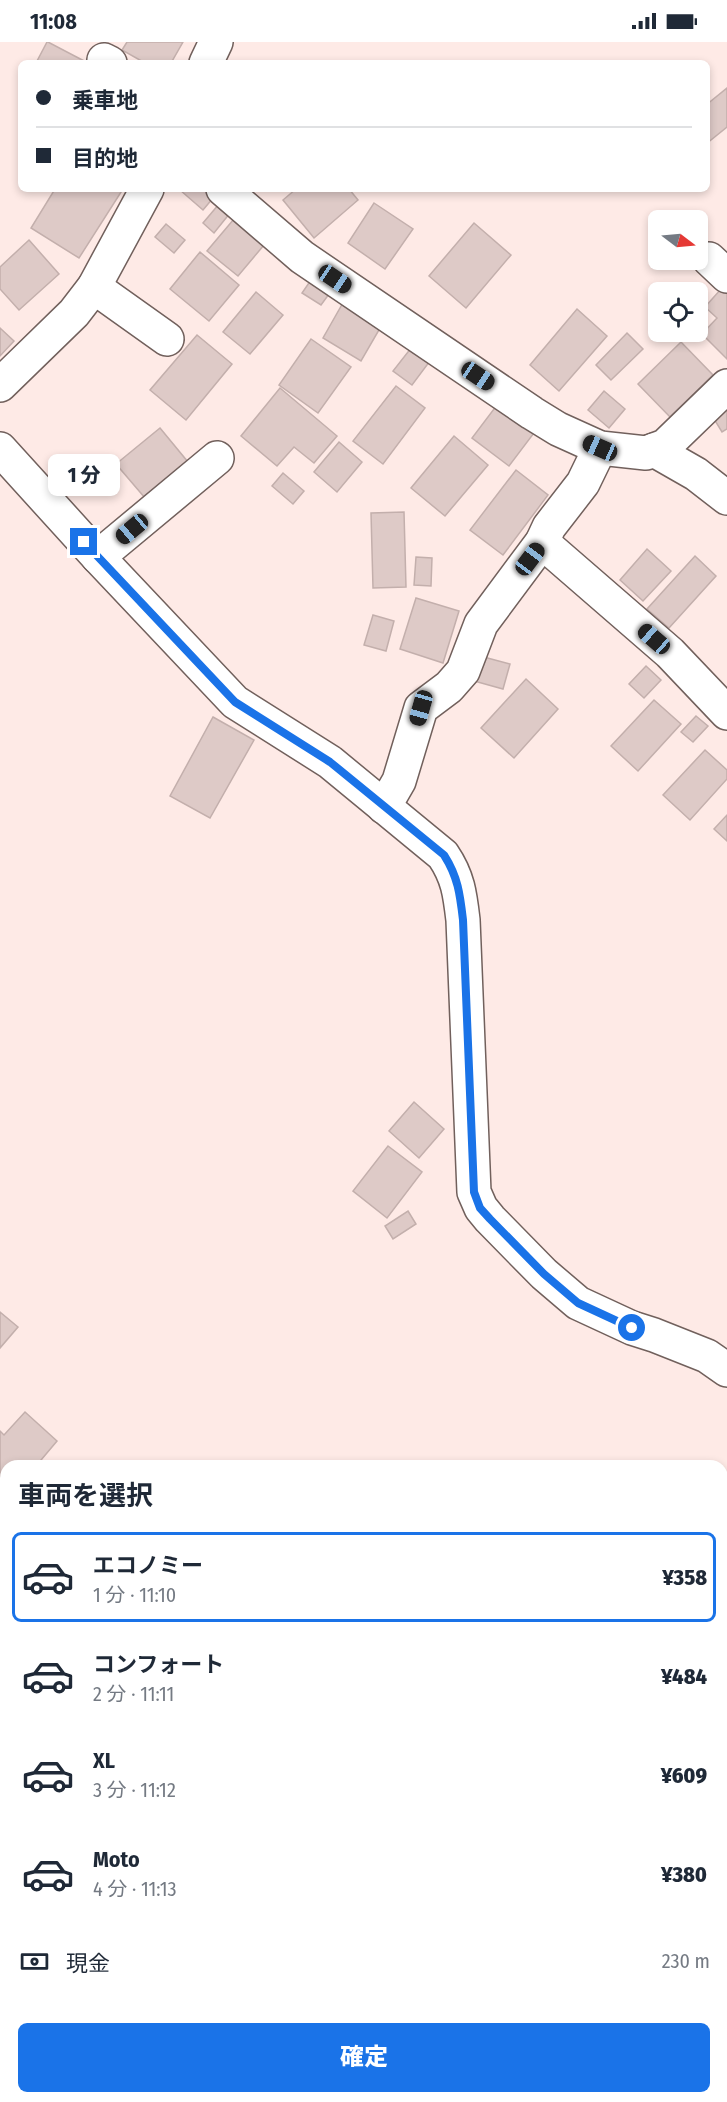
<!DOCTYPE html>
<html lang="ja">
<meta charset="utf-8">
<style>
body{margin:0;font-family:"Fira Sans Condensed","Noto Sans JP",sans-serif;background:#f6f6f7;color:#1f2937;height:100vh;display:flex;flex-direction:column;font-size:22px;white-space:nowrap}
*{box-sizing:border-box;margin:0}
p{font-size:20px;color:#747a83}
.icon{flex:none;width:33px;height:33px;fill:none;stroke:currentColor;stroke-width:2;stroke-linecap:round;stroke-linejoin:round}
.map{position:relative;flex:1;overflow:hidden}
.side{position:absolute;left:0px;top:1418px;width:728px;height:644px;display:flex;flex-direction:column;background:#fff;border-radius:18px 18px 0 0;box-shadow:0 3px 9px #0003}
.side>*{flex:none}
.banner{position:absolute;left:18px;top:18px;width:692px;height:132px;border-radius:9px;box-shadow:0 3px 9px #0003;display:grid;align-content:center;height:132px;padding:0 18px;background:#fff}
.needle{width:39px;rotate:106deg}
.tools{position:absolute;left:648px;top:168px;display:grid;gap:12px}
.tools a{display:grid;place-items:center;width:60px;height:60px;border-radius:9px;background:#fff;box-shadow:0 3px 9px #0003;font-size:30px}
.end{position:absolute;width:27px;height:27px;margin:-14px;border:8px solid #1a73e8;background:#fff;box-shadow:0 0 0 3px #fff}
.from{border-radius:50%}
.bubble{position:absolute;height:42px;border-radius:9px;background:#fff;box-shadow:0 3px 9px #0003;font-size:20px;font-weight:800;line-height:42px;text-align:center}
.car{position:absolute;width:18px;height:36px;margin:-18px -9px;border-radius:8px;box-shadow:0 0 4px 2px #0007;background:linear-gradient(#222 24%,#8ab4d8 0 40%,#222 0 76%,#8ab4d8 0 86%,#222 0)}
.banner b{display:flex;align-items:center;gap:21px;height:57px;font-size:22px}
.banner b+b{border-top:2px solid #e0e1e3}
.banner i{width:15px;height:15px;background:#1f2937}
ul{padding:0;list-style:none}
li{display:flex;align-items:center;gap:18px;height:90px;margin:0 12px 9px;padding:0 6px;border:3px solid transparent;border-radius:9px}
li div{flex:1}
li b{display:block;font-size:22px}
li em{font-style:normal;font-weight:800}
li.active{border-color:#1a73e8}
li>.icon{width:54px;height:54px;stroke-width:1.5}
h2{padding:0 18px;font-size:27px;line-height:72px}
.pay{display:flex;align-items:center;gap:15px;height:66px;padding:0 18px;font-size:22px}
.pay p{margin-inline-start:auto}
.primary-button{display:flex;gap:12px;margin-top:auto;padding:12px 18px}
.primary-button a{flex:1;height:69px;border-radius:9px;background:#1a73e8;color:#fff;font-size:24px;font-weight:800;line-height:69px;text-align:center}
.status{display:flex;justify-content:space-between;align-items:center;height:42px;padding:0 30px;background:#fff;direction:ltr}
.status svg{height:16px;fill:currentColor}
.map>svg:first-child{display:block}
</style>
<div class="status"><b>11:08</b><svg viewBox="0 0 49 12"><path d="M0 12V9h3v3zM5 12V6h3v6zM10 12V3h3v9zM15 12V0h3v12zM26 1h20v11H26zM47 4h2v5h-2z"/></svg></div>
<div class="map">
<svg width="727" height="2060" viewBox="0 0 727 2060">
<rect width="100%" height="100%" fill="#feeae6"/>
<g fill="#decac7" stroke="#c3afac" stroke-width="1.5">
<path d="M47,0H48L88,21H36Z"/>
<path d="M127,0H183L171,21H145L122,8Z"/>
<path d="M727,46V85L706,102V63Z"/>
<path d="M55,147H123L79,216L31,186Z"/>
<path d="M182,147H203L213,156L203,168L180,148Z"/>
<path d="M296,147H349L358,158L314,196L283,158Z"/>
<path d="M374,161L413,187L385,227L348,201Z"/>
<path d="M219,162L230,171L214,191L203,181Z"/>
<path d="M239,171L269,197L238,234L207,209Z"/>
<path d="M474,181L511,213L466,266L429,234Z"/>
<path d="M166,182L185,198L174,211L155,195Z"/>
<path d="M29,198L59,232L19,268L0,247V225Z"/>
<path d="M200,210L239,243L209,279L170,247Z"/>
<path d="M313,235L332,248L321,263L302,251Z"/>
<path d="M721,247L727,252V317L702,292L717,276L705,265Z"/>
<path d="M256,250L283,273L250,312L223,290Z"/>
<path d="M344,259L383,281L361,319L323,296Z"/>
<path d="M577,267L607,294L559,349L530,323Z"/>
<path d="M0,286L14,299L0,314Z"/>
<path d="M627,291L643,307L611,338L596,323Z"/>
<path d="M197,293L232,322L186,378L150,348Z"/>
<path d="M311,297L351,325L318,371L279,343Z"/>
<path d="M681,300L713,333L670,375L638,342Z"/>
<path d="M415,301L433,315L412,343L393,329Z"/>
<path d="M396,344L425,366L383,422L353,399Z"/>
<path d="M280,346L337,394L314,421L294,405L277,424L241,394Z"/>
<path d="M604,349L625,367L609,386L588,368Z"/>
<path d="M500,359L537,387L509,424L472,396Z"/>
<path d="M727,362V387L722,390L711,372Z"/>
<path d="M160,386L188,420L145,456L116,422Z"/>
<path d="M454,394L488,423L445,474L411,446Z"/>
<path d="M339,400L362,420L337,450L314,430Z"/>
<path d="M516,428L548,453L503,513L470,488Z"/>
<path d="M283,431L304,449L293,462L272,444Z"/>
<path d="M404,470L406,545L373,546L371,471Z"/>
<path d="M647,507L671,529L643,559L620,538Z"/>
<path d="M695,514L716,534L669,586L647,567Z"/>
<path d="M416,515L432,516L431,544L414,543Z"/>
<path d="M416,556L459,569L443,621L400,607Z"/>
<path d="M373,573L394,579L386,609L364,603Z"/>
<path d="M480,614L510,622L503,647L474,639Z"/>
<path d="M646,624L661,638L644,656L629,642Z"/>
<path d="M526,637L558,667L514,716L481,686Z"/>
<path d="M654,658L681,682L638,729L611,704Z"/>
<path d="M696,674L708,684L693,700L681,690Z"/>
<path d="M213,675L254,698L210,776L170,754Z"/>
<path d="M705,708L727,728V737L690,778L663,753Z"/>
<path d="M727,773V799L714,787Z"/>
<path d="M414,1060L444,1087L419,1116L389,1089Z"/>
<path d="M388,1104L422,1130L387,1176L353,1149Z"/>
<path d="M408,1169L416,1182L393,1197L385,1184Z"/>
<path d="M0,1270L18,1285L0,1306Z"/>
<path d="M25,1370L57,1399L36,1424H6V1457L0,1463V1389L4,1393Z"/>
</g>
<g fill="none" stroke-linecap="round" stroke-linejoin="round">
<defs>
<g id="street">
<path d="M104,18L110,21"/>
<path d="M206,21L216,0"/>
<path d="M223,147L302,215L532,371L558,387L600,406L646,411L665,404L727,344"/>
<path d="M709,217L727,234"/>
<path d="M94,245L167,297"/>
<path d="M0,343L74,271L94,245L147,147"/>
<path d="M0,407L98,515L235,660L330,720L443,813C458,835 460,852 463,878L474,1150L481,1166L490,1177L544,1232L578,1261L632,1286L654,1293L707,1314L727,1328"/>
<path d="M654,408L696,432L727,456"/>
<path d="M542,500L670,611L727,671"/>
<path d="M98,515L217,416"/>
<path d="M384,765L399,739L421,666L449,645L463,629L481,582L542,500L549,485L583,441L600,406"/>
</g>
</defs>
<use href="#street" stroke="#71605c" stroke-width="36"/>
<use href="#street" stroke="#fff" stroke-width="33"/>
</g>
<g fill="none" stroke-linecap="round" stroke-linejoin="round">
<path stroke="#1a73e8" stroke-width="8" d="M84,500L235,660L330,720L444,813C458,835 460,852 463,878L474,1150L480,1166L490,1177L544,1232L578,1261L632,1286"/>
</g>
</svg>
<div class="tools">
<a><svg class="needle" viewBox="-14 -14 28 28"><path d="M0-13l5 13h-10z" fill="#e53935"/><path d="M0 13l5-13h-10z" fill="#747a83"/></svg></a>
<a><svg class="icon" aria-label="locate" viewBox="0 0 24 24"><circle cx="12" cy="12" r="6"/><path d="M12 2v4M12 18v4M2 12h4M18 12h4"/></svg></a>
</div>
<i class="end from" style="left:632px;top:1286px"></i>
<i class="end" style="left:84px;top:500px"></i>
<div class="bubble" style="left:48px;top:412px;width:72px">1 分</div>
<i class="car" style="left:335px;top:237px;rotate:124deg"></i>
<i class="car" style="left:478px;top:334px;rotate:124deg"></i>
<i class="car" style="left:600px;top:406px;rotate:294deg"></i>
<i class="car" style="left:132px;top:487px;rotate:230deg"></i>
<i class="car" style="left:530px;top:517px;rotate:37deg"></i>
<i class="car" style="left:654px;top:597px;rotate:311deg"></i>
<i class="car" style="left:421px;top:666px;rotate:196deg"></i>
<div class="banner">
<b><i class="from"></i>乗車地</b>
<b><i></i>目的地</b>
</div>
<section class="side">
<h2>車両を選択</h2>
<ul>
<li class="active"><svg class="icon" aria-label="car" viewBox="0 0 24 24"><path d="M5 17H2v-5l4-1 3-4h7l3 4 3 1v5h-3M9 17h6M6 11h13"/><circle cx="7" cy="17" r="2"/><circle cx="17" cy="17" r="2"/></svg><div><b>エコノミー</b><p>1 分 · 11:10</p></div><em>¥358</em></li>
<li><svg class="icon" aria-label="car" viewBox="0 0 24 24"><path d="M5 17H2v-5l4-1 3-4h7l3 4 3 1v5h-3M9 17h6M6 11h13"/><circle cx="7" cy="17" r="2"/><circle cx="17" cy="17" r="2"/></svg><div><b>コンフォート</b><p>2 分 · 11:11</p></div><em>¥484</em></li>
<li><svg class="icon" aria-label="car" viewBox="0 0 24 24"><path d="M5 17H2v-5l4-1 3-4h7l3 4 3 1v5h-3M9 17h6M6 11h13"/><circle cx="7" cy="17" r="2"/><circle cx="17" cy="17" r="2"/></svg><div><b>XL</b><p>3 分 · 11:12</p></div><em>¥609</em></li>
<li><svg class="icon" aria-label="car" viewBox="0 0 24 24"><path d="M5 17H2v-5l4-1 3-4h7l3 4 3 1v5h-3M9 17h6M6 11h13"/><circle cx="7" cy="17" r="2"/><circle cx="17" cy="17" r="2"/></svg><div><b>Moto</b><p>4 分 · 11:13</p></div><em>¥380</em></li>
</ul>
<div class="pay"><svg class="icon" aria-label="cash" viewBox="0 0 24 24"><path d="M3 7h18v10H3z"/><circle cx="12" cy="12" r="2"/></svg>現金<p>230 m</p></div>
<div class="primary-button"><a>確定</a></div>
</section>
</div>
